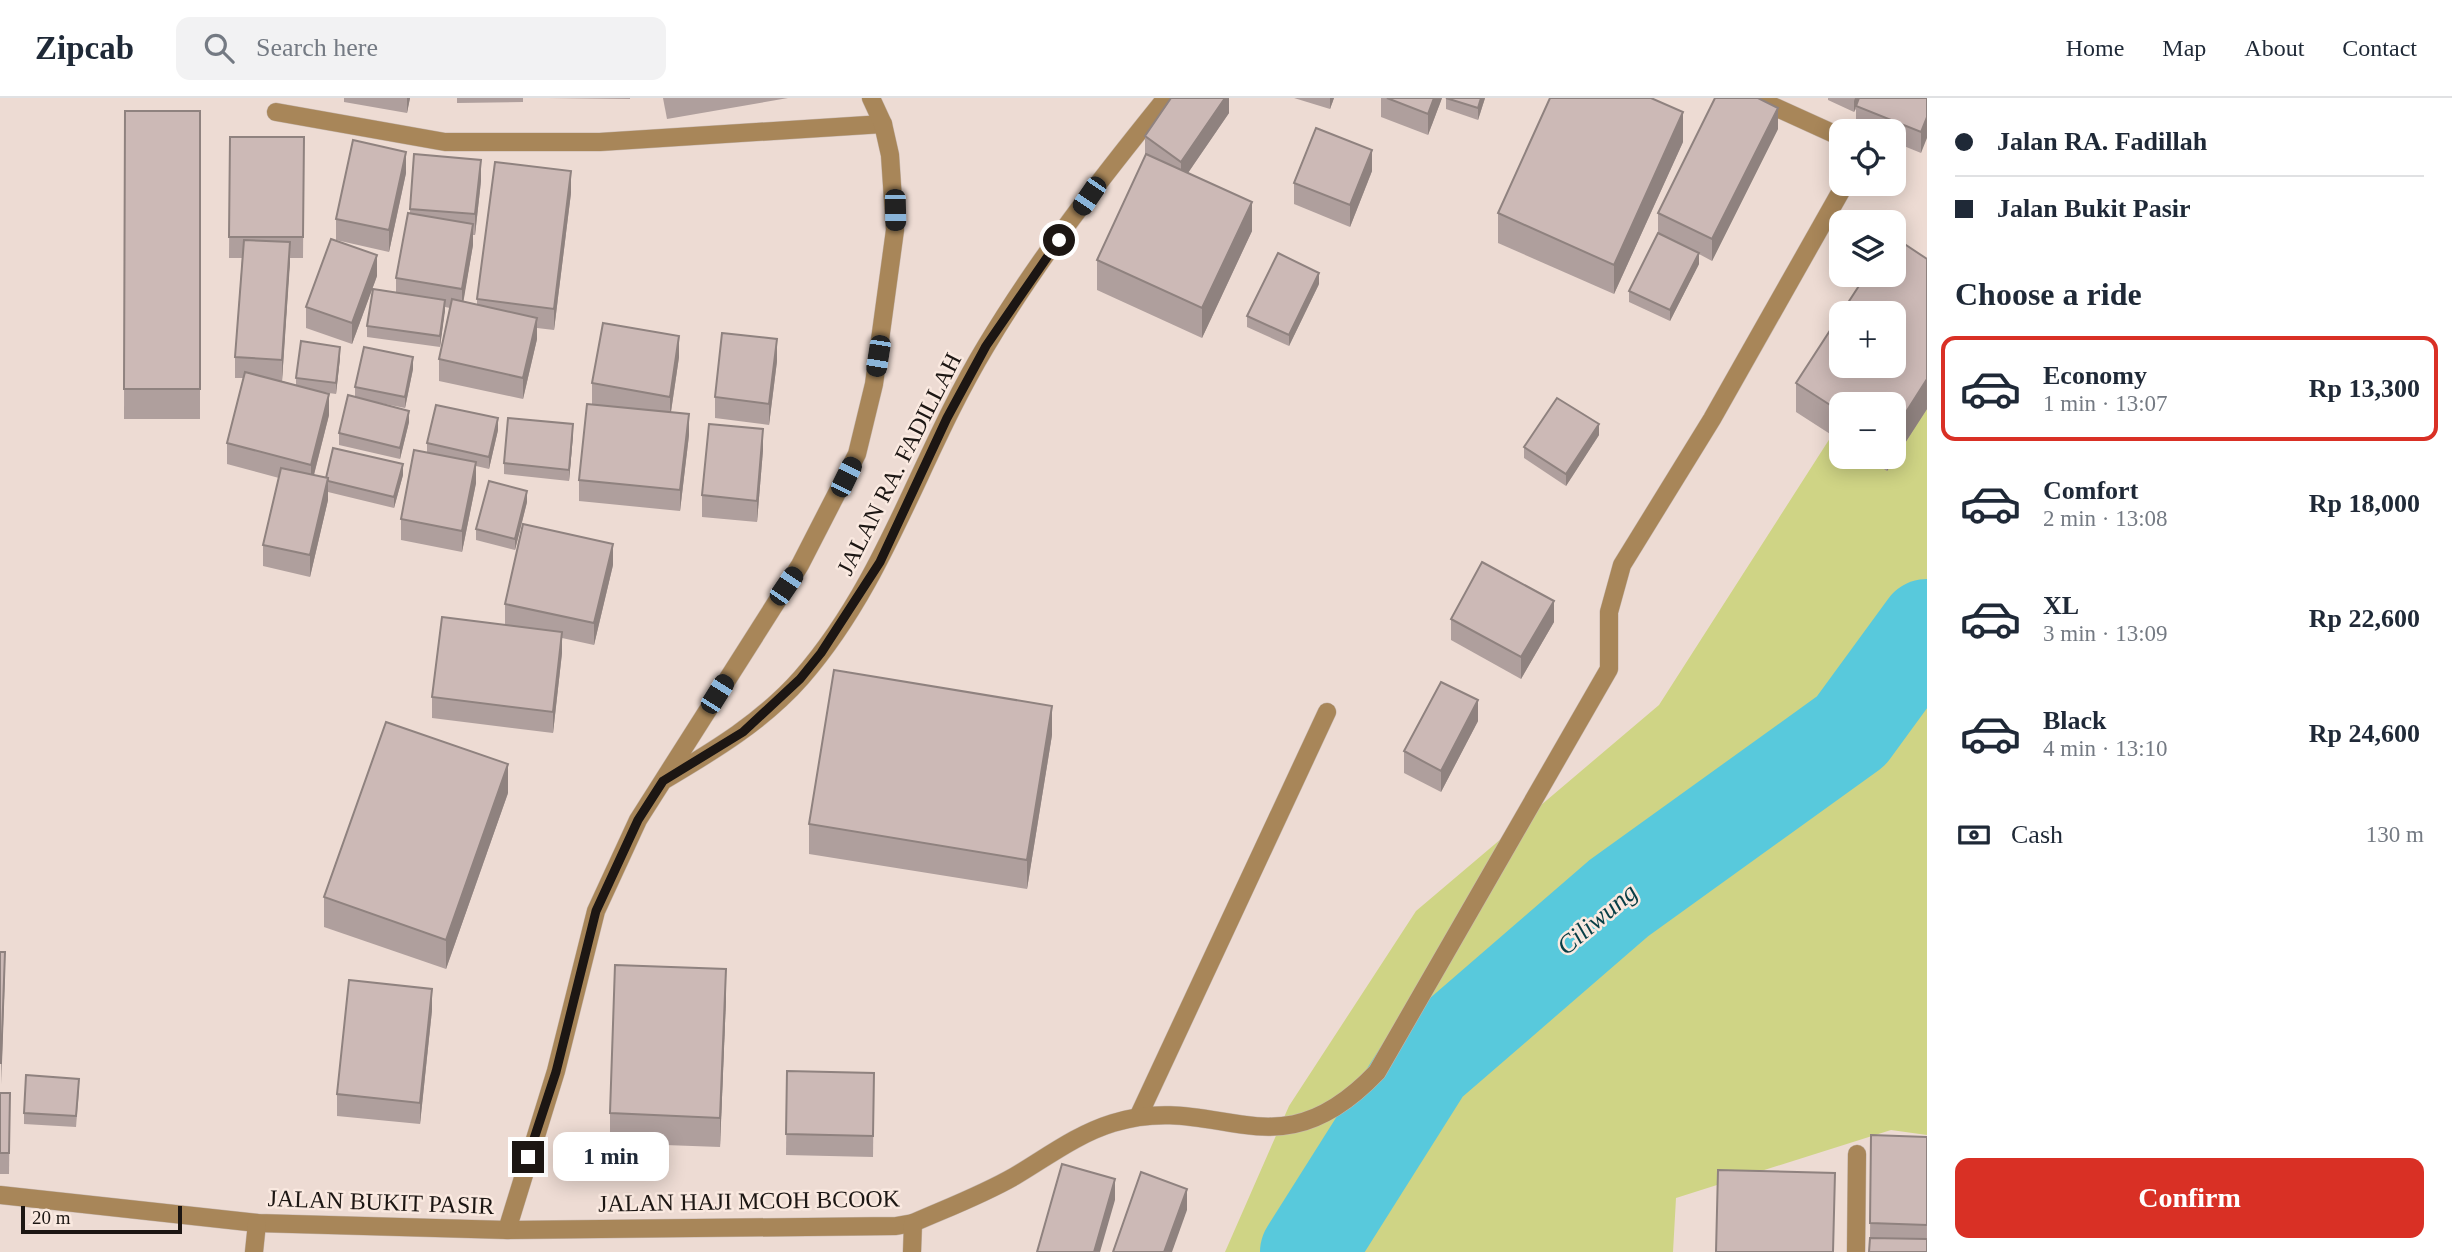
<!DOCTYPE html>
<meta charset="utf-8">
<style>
body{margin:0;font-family:Georgia,serif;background:#f2f2f3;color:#1f2937;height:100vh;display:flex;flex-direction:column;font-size:26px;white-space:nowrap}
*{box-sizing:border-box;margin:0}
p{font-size:23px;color:#747a83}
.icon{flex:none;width:38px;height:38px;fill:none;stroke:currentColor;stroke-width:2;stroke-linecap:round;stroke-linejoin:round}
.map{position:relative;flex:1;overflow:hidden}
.details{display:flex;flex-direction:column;background:#fff;width:525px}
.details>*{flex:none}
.guide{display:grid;align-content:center;height:154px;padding:0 28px;background:#fff}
.tools{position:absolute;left:1829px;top:21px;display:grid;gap:14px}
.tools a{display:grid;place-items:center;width:77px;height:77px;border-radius:14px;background:#fff;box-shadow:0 4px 18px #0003;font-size:35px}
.scale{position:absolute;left:21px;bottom:18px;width:161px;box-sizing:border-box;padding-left:7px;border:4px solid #1c1613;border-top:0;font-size:19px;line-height:24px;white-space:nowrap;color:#1c1613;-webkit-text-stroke:5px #fae9e0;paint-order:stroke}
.end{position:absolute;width:32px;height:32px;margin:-16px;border:9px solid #1c1613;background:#fff;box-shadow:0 0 0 4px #fff}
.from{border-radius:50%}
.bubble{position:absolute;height:49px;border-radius:14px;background:#fff;box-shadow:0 4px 18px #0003;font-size:23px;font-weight:700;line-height:49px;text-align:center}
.car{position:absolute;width:21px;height:42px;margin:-21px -10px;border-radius:9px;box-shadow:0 0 5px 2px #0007;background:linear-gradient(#222 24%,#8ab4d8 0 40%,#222 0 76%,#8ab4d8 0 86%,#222 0)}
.guide b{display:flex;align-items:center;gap:24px;height:66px;font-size:26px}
.guide b+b{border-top:2px solid #e0e1e3}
.guide i{width:18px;height:18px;background:#1f2937}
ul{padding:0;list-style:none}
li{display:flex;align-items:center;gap:21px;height:105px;margin:0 14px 10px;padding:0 14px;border:4px solid transparent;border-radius:14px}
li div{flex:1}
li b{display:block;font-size:26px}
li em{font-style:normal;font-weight:700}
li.active{border-color:#d93025}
li>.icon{width:63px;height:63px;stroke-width:1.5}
h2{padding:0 28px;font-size:32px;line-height:84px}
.pay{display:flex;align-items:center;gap:18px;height:77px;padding:0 28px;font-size:26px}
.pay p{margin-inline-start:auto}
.primary-button{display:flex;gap:14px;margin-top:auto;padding:14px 28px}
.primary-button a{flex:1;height:80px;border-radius:14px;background:#d93025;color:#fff;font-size:28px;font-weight:700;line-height:80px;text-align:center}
header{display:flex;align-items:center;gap:42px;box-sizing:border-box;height:98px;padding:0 35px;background:#fff;border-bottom:2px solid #e0e1e3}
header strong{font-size:33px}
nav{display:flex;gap:38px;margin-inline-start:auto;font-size:24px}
.search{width:490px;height:63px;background:#f2f2f3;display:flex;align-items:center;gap:18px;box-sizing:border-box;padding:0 24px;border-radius:14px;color:#747a83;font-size:26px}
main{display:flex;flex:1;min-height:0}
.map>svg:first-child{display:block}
</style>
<header>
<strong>Zipcab</strong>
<div class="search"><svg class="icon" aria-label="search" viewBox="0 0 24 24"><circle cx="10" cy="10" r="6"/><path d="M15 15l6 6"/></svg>Search here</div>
<nav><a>Home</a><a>Map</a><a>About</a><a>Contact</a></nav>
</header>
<main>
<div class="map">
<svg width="1927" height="1154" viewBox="0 0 1927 1154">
<rect width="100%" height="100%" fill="#eddbd3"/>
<path fill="#cfd485" d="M1927,192V1037L1891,1032L1676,1100L1673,1154H1225L1289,1008L1416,813L1659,607L1841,323V359H1894V268Z"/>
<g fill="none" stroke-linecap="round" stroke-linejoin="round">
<path stroke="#58c9dc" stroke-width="96" d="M1308,1154L1426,967L1619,800L1851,633L1927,529"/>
<defs>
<g id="minor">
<path d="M1755,0L1841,39"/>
<path d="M276,14L445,44H600L883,26"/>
<path d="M666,681C715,652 763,623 801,580C886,483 920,357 986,248C1038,161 1102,79 1166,0"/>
<path d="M1139,1017L1327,614"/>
<path d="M0,1097L257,1125L507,1132L896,1128L913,1125C947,1110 982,1097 1015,1078C1047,1059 1077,1036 1113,1025C1219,992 1275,1081 1377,974L1609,571V514L1622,467L1712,321L1845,86"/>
<path d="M507,1132L556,973L596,813L638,722L800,467L857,356L874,286L895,132L890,57L883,26L871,0"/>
<path d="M254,1154L257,1125"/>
<path d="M912,1154L913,1125"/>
<path d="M1856,1154L1857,1056"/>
</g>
</defs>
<use href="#minor" stroke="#c7b8b0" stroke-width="19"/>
<use href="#minor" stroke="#a88659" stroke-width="18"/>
</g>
<g fill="#af9f9d">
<path d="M344,0H410L407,15L344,4Z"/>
<path d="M457,0H523V4L457,5Z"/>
<path d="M548,0H630V1Z"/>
<path d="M663,0H788L667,21Z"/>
<path d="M1229,0V15L1188,75L1252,133L1202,240L1097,192V162L1145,58V38Z"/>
<path d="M1294,0H1334L1330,11Z"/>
<path d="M1381,0H1442L1428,37L1381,19Z"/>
<path d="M1446,0H1485L1478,22L1446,11Z"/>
<path d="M1828,0H1927L1921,55L1894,44V33H1866L1856,29V11L1854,14L1828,2Z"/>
<path d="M125,13H200V321H124Z"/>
<path d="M1778,31L1712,163L1699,156V166L1670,223L1629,204V193L1658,135V115Z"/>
<path d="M230,39H304L303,160H290L282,283L296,287V280L340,260L336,296L322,294L329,317L314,377L326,380L403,377L394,410L328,394V402L310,479L263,468V447L279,380L227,366V345L243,280H235V259L242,160H229Z"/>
<path d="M1683,44L1614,196L1498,145V115Z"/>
<path d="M1372,73L1350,129L1294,106V85Z"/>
<path d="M406,75L389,154L336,142V121Z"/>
<path d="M481,83L475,137H473V147L463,203L477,207V201L571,95L554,232L537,230V241L523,301L439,283V261L450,210L445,209L440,249L367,239V228L396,195V180L410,115V111Z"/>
<path d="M1927,161V311L1887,373L1865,359H1894V306H1841V343L1796,314V285Z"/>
<path d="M377,178L352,246L306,230V209Z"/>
<path d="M1319,186L1289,248L1247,229V218Z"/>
<path d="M679,259L671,314L689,337L680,413L579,403V382L592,306V285Z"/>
<path d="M777,263L769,327L715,320V299Z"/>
<path d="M413,271L405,310L370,303L409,324L400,361L339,347V335L355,299V289Z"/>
<path d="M498,332L489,371L476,368V385L462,454L401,442V421L427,354V345Z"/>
<path d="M573,337L569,383L504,376V365Z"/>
<path d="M1599,337L1566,388L1524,360V349Z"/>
<path d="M763,352L757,424L702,419V397Z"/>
<path d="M527,404L515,452L476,442V431Z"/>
<path d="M613,467L594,547L562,540V555L553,635L432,620V599L505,527V506Z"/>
<path d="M1451,521L1554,524L1521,581L1451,542Z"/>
<path d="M1478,623L1441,694L1404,675V653Z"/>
<path d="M1052,637L1027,791L809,756V726Z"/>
<path d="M508,695L446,871L324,829V799Z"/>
<path d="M726,901L720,1049L610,1045V1015Z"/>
<path d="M432,912L420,1026L337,1018V996Z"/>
<path d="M787,973L874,975L873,1059L786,1057Z"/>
<path d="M79,992L76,1029L24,1026V1015Z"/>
<path d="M0,995H10L9,1076H0Z"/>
<path d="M1871,1037L1927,1039V1154L1870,1140Z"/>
</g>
<g fill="#8f827f">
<path d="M407,0H410L407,15Z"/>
<path d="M1225,0H1229V15L1181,85V64Z"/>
<path d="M1330,0H1334L1330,11Z"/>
<path d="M1434,0H1442L1428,37V16Z"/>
<path d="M1481,0H1485L1478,22V10Z"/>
<path d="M1855,0H1861L1856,8L1854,14V3Z"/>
<path d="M1778,10V31L1712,163V141Z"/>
<path d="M1683,14V44L1614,196V167Z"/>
<path d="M1927,19V40L1921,55V34Z"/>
<path d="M1372,52V73L1350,129V107Z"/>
<path d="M406,54V75L389,154V132Z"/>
<path d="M481,62V83L475,137V116Z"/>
<path d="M571,73V95L554,232V211Z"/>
<path d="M1252,104V133L1202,240V210Z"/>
<path d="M473,126V147L462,212V191Z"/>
<path d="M290,144V165L282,283V262Z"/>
<path d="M1699,155V166L1670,223V212Z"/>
<path d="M377,157V178L352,246V225Z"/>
<path d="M1319,175V186L1289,248V237Z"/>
<path d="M445,202V213L440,249V238Z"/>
<path d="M537,220V241L523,301V280Z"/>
<path d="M679,238V259L670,320V299Z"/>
<path d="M777,241V263L769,327V306Z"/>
<path d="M340,249V260L336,296V285Z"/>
<path d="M413,259V271L405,310V299Z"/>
<path d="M1927,281V311L1887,373V359H1894V333Z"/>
<path d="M329,296V317L311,388V367Z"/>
<path d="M409,313V324L400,361V350Z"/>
<path d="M689,316V337L680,413V392Z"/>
<path d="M498,320V332L489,371V359Z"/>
<path d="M573,326V337L569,383V372Z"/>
<path d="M1599,326V337L1566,388V376Z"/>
<path d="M763,331V352L757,424V403Z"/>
<path d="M476,364V385L462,454V433Z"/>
<path d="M403,366V377L394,410V399Z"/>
<path d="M328,380V402L310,479V457Z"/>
<path d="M527,393V404L515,452V441Z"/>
<path d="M613,446V467L594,547V525Z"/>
<path d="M1554,503V524L1521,581V559Z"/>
<path d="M562,534V555L553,635V614Z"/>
<path d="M1478,602V623L1441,694V673Z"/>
<path d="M1052,608V637L1027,791V762Z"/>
<path d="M508,666V695L446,871V842Z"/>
<path d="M5,854V875L1,986V965Z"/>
<path d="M726,871V901L720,1049V1020Z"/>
<path d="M432,891V912L420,1026V1005Z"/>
<path d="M1115,1081V1102L1100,1154H1094Z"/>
<path d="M1187,1091V1112L1172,1154H1164Z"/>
</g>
<g fill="#ccb9b6" stroke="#8f827f" stroke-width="2" fill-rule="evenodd">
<path d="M1171,0H1225L1181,64L1145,38Z"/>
<path d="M1387,0H1434L1428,16Z"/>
<path d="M1446,0H1481L1478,10Z"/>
<path d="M1550,0H1651L1683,14L1614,167L1498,115Z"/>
<path d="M1715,0H1758L1778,10L1712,141L1658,115Z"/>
<path d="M1859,0H1927V19L1921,34L1856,8Z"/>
<path d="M125,13H200V291H124Z"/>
<path d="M1316,30L1372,52L1350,107L1294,85Z"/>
<path d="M230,39H304L303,139H229Z"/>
<path d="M353,42L406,54L389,132L336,121Z"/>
<path d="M414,56L481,62L475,116L410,111Z"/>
<path d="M1146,56L1252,104L1202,210L1097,162Z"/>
<path d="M495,64L571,73L554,211L477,201Z"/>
<path d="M408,115L473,126L462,191L396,180Z"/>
<path d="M1658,135L1699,155L1670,212L1629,193Z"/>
<path d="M1894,139L1927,161V281L1894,333V306H1841V314L1796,285L1866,177H1894ZM1841,215H1894V268H1841Z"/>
<path d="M331,141L377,157L352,225L306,209Z"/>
<path d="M244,142L290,144L282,262L235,259Z"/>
<path d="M1278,155L1319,175L1289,237L1247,218Z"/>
<path d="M373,191L445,202L440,238L367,228Z"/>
<path d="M452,201L537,220L523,280L439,261Z"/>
<path d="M603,225L679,238L670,299L592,285Z"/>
<path d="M722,235L777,241L769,306L715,299Z"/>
<path d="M301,243L340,249L336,285L296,280Z"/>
<path d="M364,249L413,259L405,299L355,289Z"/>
<path d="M245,274L329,296L311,367L227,345Z"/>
<path d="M348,297L409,313L400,350L339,335Z"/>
<path d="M1557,300L1599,326L1566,376L1524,349Z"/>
<path d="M587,306L689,316L680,392L579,382Z"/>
<path d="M436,307L498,320L489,359L427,345Z"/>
<path d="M508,320L573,326L569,372L504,365Z"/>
<path d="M709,326L763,331L757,403L702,397Z"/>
<path d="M333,350L403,366L394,399L328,383V380H326Z"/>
<path d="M414,352L476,364L462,433L401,421Z"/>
<path d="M281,370L328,380L310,457L263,447Z"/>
<path d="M489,383L527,393L515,441L476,431Z"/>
<path d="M523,426L613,446L594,525L505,506Z"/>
<path d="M1482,464L1554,503L1521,559L1451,521Z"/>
<path d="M442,519L562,534L553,614L432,599Z"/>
<path d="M834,572L1052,608L1027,762L809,726Z"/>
<path d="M1441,584L1478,602L1441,673L1404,653Z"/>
<path d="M386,624L508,666L446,842L324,799Z"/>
<path d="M0,854H5L1,965H0Z"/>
<path d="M615,867L726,871L720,1020L610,1015Z"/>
<path d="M349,882L432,891L420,1005L337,996Z"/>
<path d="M787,973L874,975L873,1038L786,1036Z"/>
<path d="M26,977L79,981L76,1018L24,1015Z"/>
<path d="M0,995H10L9,1055H0Z"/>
<path d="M1871,1037L1927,1039V1127L1870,1125Z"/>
<path d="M1062,1066L1115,1081L1094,1154H1037Z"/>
<path d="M1718,1072L1835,1075L1833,1154H1716Z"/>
<path d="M1141,1074L1187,1091L1164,1154H1113Z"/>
<path d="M1870,1140L1927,1141V1154H1869Z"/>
</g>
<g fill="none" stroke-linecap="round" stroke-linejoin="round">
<path stroke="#1c1613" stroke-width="9" d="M528,1059L556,974L596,813L638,722L663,683L743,634L800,581L821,555L880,464L947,320L986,248L1059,142"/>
</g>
<g text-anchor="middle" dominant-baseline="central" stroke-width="5" stroke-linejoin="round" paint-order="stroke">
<g font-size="24" fill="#1c1613" stroke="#fae9e0">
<text transform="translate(899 366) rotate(-63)">JALAN RA. FADILLAH</text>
<text transform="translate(749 1103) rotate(-1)">JALAN HAJI MCOH BCOOK</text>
<text transform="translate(381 1104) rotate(2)">JALAN BUKIT PASIR</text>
</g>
<g font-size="26" font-style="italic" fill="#073e46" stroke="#fae9e0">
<text transform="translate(1597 821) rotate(-40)">Ciliwung</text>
</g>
</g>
</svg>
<div class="tools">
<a><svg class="icon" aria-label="locate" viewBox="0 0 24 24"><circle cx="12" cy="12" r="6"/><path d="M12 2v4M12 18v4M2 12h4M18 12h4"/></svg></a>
<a><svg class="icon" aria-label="layers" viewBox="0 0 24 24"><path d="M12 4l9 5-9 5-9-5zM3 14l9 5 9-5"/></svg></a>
<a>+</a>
<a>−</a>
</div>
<div class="scale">20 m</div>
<i class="end from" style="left:1059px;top:142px"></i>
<i class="end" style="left:528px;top:1059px"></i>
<div class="bubble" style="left:553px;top:1034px;width:116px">1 min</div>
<i class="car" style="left:1089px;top:98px;rotate:214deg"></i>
<i class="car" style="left:895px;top:112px;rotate:179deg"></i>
<i class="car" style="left:878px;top:258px;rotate:189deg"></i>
<i class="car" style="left:846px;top:379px;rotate:26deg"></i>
<i class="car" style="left:786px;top:488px;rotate:34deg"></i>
<i class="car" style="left:717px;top:596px;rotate:32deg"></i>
</div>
<section class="details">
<div class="guide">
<b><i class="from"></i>Jalan RA. Fadillah</b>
<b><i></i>Jalan Bukit Pasir</b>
</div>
<h2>Choose a ride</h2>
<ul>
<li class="active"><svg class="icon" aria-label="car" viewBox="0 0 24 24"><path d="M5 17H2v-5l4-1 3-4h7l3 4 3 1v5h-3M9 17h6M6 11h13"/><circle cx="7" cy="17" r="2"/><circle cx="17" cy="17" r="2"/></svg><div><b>Economy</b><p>1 min · 13:07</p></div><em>Rp 13,300</em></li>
<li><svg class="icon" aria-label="car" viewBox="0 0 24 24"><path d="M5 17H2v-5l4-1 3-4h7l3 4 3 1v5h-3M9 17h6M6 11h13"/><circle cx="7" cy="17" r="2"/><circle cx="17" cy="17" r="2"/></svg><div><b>Comfort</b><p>2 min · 13:08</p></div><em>Rp 18,000</em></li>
<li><svg class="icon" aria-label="car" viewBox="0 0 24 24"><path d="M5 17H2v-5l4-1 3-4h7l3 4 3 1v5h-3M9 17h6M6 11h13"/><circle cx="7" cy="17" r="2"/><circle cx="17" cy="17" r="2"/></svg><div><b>XL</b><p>3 min · 13:09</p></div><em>Rp 22,600</em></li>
<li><svg class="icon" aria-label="car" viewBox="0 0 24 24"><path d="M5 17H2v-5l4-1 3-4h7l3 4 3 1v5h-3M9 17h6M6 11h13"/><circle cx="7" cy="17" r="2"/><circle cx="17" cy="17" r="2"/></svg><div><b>Black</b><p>4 min · 13:10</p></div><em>Rp 24,600</em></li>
</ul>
<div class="pay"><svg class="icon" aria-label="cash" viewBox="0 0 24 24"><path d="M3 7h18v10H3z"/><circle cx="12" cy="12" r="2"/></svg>Cash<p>130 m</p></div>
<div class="primary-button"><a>Confirm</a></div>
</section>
</main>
